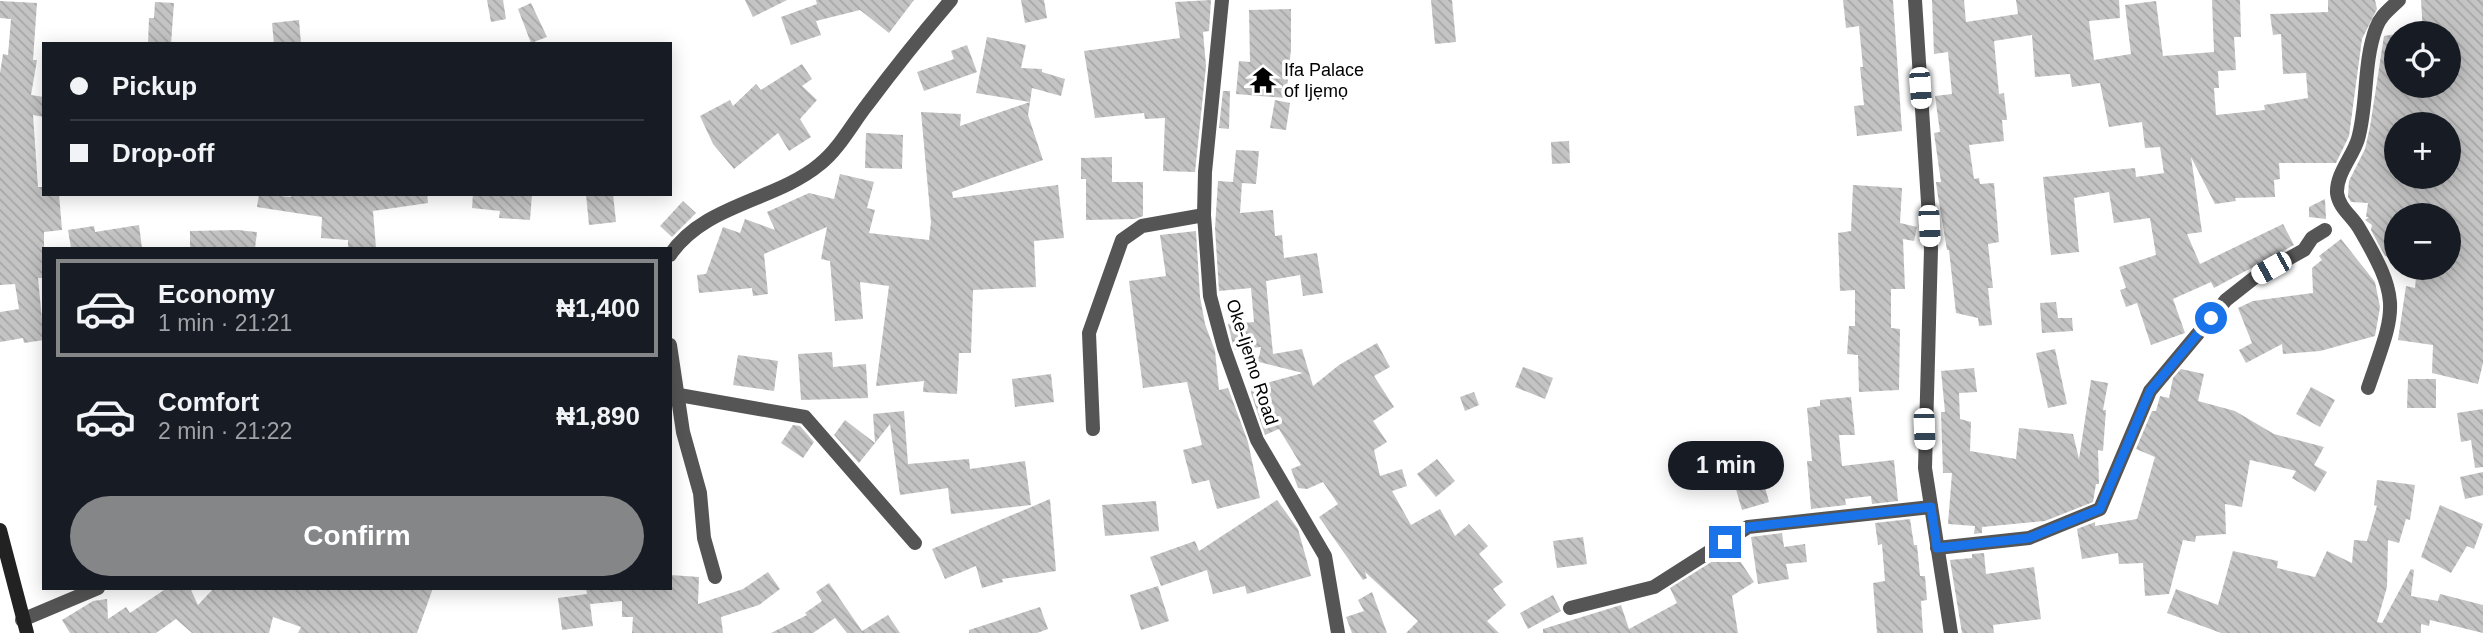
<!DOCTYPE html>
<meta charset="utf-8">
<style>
body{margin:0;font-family:Helvetica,sans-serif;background:#20242c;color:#f1f3f6;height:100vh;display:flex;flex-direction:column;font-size:26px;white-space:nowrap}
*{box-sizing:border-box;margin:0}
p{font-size:23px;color:#9ea1a6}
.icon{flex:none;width:38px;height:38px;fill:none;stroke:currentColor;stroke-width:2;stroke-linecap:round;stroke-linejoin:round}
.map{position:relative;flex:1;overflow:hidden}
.side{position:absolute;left:42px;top:247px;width:630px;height:343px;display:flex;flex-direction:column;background:#171b24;border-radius:0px;box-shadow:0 4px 18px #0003}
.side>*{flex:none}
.banner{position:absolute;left:42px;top:42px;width:630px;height:154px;border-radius:0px;box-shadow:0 4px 18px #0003;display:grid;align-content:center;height:154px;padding:0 28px;background:#171b24}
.controls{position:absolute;left:2384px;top:21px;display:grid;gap:14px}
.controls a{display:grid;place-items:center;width:77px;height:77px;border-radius:50%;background:#171b24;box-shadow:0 4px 18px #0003;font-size:35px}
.end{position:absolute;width:32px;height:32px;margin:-16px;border:9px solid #1a73e8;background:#fff;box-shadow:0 0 0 4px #fff}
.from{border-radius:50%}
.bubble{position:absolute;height:49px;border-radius:24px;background:#171b24;box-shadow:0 4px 18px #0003;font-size:23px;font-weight:800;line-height:49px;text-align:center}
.car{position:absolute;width:21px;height:42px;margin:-21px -10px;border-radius:9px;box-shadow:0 0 5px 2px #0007;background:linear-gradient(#fff 24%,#345 0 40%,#fff 0 76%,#345 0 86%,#fff 0)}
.banner b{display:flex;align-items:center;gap:24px;height:66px;font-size:26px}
.banner b+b{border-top:2px solid #363941}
.banner i{width:18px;height:18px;background:#f1f3f6}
ul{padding:12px 0 0;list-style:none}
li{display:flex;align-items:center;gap:21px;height:98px;margin:0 14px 10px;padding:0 14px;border:4px solid transparent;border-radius:0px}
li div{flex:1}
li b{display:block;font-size:26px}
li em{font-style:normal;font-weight:800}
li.on{border-color:#858687}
li>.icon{width:63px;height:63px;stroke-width:1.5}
.cta{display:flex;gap:14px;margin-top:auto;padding:14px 28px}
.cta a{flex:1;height:80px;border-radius:42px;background:#858687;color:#fff;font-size:28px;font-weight:800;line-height:80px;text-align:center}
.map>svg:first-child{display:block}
</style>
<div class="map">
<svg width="2483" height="633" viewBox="0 0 2483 633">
<defs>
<pattern id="building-back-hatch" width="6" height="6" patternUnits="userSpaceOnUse" patternTransform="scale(1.75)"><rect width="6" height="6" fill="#c4c4c4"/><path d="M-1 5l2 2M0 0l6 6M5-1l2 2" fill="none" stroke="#a7a7a7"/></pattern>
</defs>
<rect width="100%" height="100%" fill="#fff"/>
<g fill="url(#building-back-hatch)" fill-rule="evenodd">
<path d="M487,0H503L506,19L491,22Z"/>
<path d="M745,0H787L753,17Z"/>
<path d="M816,0H914L889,33L860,10L816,21L821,35L791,45L781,17L817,4Z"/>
<path d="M1021,0H1044L1047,18L1025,23Z"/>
<path d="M1211,0L1209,31L1203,32L1206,66L1195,172L1163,171L1165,118L1145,119L1144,113L1095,118L1084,51L1180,38L1175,2Z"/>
<path d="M1431,0H1452L1456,42L1435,44Z"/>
<path d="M1843,0H1893L1902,131L1857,136L1854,106L1864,105L1860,67H1863L1859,26L1846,28Z"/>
<path d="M1932,0H1964L1966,22L2018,14L2016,0H2119L2120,18L2089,21L2094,60L2131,54L2125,5L2156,1L2163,56L2214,52L2212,0H2240L2241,37H2234L2236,70L2218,71L2219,88H2214L2216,115L2265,110L2264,105L2308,98L2306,73L2283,74L2281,34L2273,35L2270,14L2328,12V0H2375L2377,9L2362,39L2349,136L2336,163H2279L2280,179L2274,180L2275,197L2235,198L2236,201L2215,204L2191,157L2202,232L2187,234L2200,264L2283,224L2294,245L2214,288L2211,282L2173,299L2185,333L2151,345L2137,303L2126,307L2120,290L2126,288L2119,267L2156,255L2150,218L2114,223L2109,192L2074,198L2079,252L2051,255L2043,177L2135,168L2136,177L2164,173L2160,147L2145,148L2142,122L2109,127L2100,83L2072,87L2070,74L2035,77L2032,35L1994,41L1999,94L2004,93L2007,120H2002L2004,141L1969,145L1974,179L1979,178L1980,184L1994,183L1999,242L1988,244L1993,288H1988L1992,325L1979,326L1978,318L1956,313L1949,250H1947L1937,190L1936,182H1941L1934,133L1940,132L1935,96L1952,94L1948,52L1934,54Z"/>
<path d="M2421,0H2483V363L2478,384L2432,373L2433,345L2398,340L2406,286L2415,288L2417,268H2448V215H2396V258L2385,256L2371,230L2372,225L2365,220L2369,217H2366L2368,203L2351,202L2348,197L2349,181L2365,149L2370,127L2384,36L2396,34V86H2448V33H2423ZM2396,124H2448V177H2396L2395,166H2389Z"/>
<path d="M0,1L37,3L33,60H37L31,95L44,97V117L33,115L38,187H44V194H59L62,230L44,232V278H38L44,340L24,343L23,338L0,342V312L19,309L15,284L0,285V73L3,54L8,55L11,19L0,18Z"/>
<path d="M155,2L174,3L171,44H148L149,18H154Z"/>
<path d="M531,3L547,37L531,43L518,9Z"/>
<path d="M1291,9V49L1286,98L1236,94L1239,61L1250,62L1249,10Z"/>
<path d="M299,20L301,44H274L272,23Z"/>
<path d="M987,37L1026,45L1021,68L1042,69V72L1065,79L1061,96L1032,88L1030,102L976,93Z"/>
<path d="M967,45L977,72L924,91L917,72L954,59L951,51Z"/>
<path d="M802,64L812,79L802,86L817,100L800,119L811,137L789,151L778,133L734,169L713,144L700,116L730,100L733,106L756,84L761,90Z"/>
<path d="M1223,91H1230L1229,129L1219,128Z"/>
<path d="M1275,100L1290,103L1286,130L1270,128Z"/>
<path d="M1030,102L1028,115L1043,160L952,192L953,198L1058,185L1064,238L1034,241L1036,287L973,290L971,353H959L957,394L923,392L924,381L876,386L889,286L860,282L863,319L835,321L830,261L821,259L827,227L764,254L768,294L753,296L752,288L699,293L697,275L706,274L723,227L740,233L745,219L775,230L767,212L809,193L834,199L840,174L874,182L867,208L875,210L869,233L929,240L931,222L921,112L961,114L960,126Z"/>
<path d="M866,133L903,135L902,169L865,168Z"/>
<path d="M1569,141L1570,163L1552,164L1551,142Z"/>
<path d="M1236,150L1259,151L1256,184L1242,183L1240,213L1273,210L1275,236L1282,235L1284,258L1317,253L1323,293L1303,296L1300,275L1266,281L1273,354L1302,349L1313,386L1339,365L1377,343L1390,367L1374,376L1394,407L1373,421L1387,442L1374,450L1380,476L1402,469L1407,486L1392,491L1411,525L1440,509L1455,536L1469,524L1488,546L1479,554L1503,582L1493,589L1506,605L1487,621L1499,633H1406L1418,621L1365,572L1367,578L1363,580L1319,517L1338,504L1323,482L1307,489L1298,488L1291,469L1301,465L1279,429L1265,435L1251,393L1252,387L1303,373L1247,359L1259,357L1261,347L1235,350L1233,345L1228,324L1254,322L1251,288L1219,291L1215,228L1218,181L1233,182Z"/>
<path d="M1112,157V182H1143V216L1135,219L1086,220V179H1081V158Z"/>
<path d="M1853,185L1902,188L1900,223L1917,227L1914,241L1903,239L1905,289H1891V328L1900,329L1899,390L1859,392L1858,355L1847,354L1849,326H1855V290L1840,291L1838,233L1851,231Z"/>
<path d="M259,194L291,197L292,194H427L428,203L373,211L376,248H348V240L321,238L322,217L257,207Z"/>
<path d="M473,194H532L530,220L499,218L500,211L472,208Z"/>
<path d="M586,194H613L616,222L589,225Z"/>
<path d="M2325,199L2326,219L2309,217V207Z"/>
<path d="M683,201L696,213L672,237L660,226Z"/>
<path d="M139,225L142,248H71L68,230L94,226L95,232Z"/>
<path d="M238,230L257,232L255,248H190V231Z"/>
<path d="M1196,231L1200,297L1205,324L1215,351L1219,390L1228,388L1248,442L1260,498L1217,509L1209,480L1192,484L1183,450L1202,445L1187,382L1143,388L1129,281L1166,276L1160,235Z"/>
<path d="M2341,239L2375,282L2380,307L2375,336L2320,351L2283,354L2282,344L2246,363L2239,350L2252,343L2238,308L2253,301L2313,293L2312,268L2322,260L2319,256Z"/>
<path d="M2056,302L2058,318H2072L2073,331L2042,333L2040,303Z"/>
<path d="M2055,349L2067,404L2048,408L2036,353Z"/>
<path d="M832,352L833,367L866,364L868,398L801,400L798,354Z"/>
<path d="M738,355L778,361L774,391L733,385Z"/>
<path d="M1523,367L1553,378L1545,399L1515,387Z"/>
<path d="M1974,368L1977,392L1959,393L1960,419L1971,422L1970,451L2016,459L2019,428L2073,434L2079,459L2091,380L2108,383L2103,410H2106L2103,451L2098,450L2099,484H2096L2093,502L2045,521L1982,527V533L1974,534L1975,526L1948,524L1952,473H1943L1941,412H1945L1941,371Z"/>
<path d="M2181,369L2204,374L2198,401L2235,411L2274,434L2324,447L2314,465L2327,472L2315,492L2292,478L2296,471L2250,460L2242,507L2225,504L2226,534L2196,536L2195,542L2183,540L2169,594L2145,596L2143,563L2119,564L2118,553L2082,559L2077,529L2095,522V526L2137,519L2155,457L2136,449L2152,411H2156L2160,396L2169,398L2173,378Z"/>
<path d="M1051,374L1054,402L1015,407L1012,379Z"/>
<path d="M2408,379H2436V408H2407Z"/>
<path d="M2311,387L2335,400L2320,427L2296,414Z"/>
<path d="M1474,392L1479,405L1465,411L1460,397Z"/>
<path d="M1851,397L1855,435H1839L1842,466L1894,460L1898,501L1872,504L1871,496L1845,499L1846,505L1811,509L1807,461H1812L1807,408L1820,406V400Z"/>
<path d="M2483,409V467L2475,468L2471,440L2461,442L2457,413Z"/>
<path d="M904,411L908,464L969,459L970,469L1025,461L1031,505L951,514L948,488L900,495L890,424L875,443L873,414Z"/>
<path d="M845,420L875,443L859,463L834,435Z"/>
<path d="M793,425L800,426L814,442L803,458L781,443Z"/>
<path d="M1754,447L1769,502L1742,510L1726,455Z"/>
<path d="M1437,459L1455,481L1436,497L1417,474Z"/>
<path d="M2483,472V495L2465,499L2460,477Z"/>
<path d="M2377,480L2415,485L2410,520L2406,519L2399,543L2388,540L2387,587L2377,622L2382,623L2411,569L2414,570L2411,596L2438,601L2440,594L2483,605V633L2430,620L2429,626L2421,624V633H2221L2167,613L2176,589L2218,605L2233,551L2278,561L2277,568L2315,577L2327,551L2352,563L2354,540L2367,541L2377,506L2374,505Z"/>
<path d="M1050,499L1056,571L1002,579L1003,582L982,588L976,566L945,579L932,549Z"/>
<path d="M1277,500L1298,529L1311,576L1247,594L1245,586L1213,594L1207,570L1161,586L1150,557L1195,541L1199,551Z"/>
<path d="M1156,501L1159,531L1105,536L1102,505Z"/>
<path d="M2440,505L2483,524L2474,549L2467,546L2451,573L2421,557Z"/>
<path d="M1910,519L1914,545H1917L1920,576H1925L1927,600L1921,601L1923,633H1877L1873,583L1885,581L1882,544L1878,545L1875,523Z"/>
<path d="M1782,533L1784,547L1805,544L1807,562L1786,564L1789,579L1758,584L1751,537Z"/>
<path d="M1583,537L1587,564L1557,568L1553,541Z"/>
<path d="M1732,549L1754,582L1732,596L1738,633H1543V629L1621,605L1629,629L1677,603L1670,588Z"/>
<path d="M1984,553L1986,574L2034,567L2041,619L1993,625L1994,633H1962L1950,560L1972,558V554Z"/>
<path d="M768,572L780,589L759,605L721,617L723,633H632L633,617H622V601L590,604L593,626L562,630L558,598L587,594L586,588H670V575L699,577L698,604L743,589Z"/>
<path d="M829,583L862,631L888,615L900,633H847L835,618L813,633H771L807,615L805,613L822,601L816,592Z"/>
<path d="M1158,586L1169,621L1141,630L1130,595Z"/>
<path d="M167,588H190L198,605L214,588H433L417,633H298L301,627L273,617L269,633H192L176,619L156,633H70L62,620L93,601L107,599L108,619L126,607L130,613Z"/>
<path d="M1372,592L1387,633H1352L1346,617L1364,611L1358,600Z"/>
<path d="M1553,595L1561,611L1528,629L1520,613Z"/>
<path d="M1040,607L1048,629L1037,633H969V630Z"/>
</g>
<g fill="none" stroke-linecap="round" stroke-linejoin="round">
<g stroke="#555" stroke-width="14">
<path d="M1222,0L1205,172L1204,215L1210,296L1224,348L1257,440L1325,556L1338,633"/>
<path d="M1915,0L1931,249L1925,468L1951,633"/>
<path d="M670,255C704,204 776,201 820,164C839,149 852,124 867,105C894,69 922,34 951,0"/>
<path d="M670,345L683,432L700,493L704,538L715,577"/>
<path d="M2368,388C2395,309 2403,303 2359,228C2352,216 2339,208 2337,193C2336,174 2353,156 2358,139C2368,103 2363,63 2376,28C2380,16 2390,9 2399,0"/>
<path d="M679,395L805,417L915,543"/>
<path d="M1093,429L1089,333L1122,240L1142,226L1204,215"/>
<path d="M1937,548L2029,538L2100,509L2150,391L2226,300L2254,278L2304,250L2312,238L2325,230"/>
<path d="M1570,608L1654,587L1748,527L1931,507"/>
<path d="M22,620L98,588"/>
</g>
<path stroke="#222" stroke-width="14" d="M0,530L27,633"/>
</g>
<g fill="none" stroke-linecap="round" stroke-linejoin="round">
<path stroke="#1a73e8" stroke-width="9" d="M1725,542L1748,527L1931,507L1937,548L2029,538L2100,509L2150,391L2211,318"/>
</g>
<defs>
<symbol id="temple-bare" viewBox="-9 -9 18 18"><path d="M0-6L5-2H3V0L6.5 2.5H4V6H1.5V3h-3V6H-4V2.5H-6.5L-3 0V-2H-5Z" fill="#000" stroke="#fff" stroke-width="2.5" paint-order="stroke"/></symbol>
</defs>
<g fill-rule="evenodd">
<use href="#temple-bare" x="1244" y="61" width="38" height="38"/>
</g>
<g text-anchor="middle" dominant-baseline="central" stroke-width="7" stroke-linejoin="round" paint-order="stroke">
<g font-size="18" fill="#000" stroke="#fff" text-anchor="start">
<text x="1284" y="70">Ifa Palace<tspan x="1284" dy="21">of Ijẹmọ</tspan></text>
</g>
<g font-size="18" fill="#000" stroke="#fff">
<text transform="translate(1252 362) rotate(72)">Oke-Ijemo Road</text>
</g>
</g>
</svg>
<div class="controls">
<a><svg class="icon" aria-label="locate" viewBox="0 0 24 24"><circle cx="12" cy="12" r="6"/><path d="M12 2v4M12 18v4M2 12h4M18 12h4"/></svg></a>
<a>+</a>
<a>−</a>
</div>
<i class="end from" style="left:2211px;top:318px"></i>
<i class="end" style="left:1725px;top:542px"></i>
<div class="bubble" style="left:1668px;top:441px;width:116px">1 min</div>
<i class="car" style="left:1920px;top:88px;rotate:176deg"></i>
<i class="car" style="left:1929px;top:226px;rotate:177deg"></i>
<i class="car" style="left:2271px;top:268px;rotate:241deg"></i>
<i class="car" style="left:1924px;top:429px;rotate:178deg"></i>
<div class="banner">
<b><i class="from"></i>Pickup</b>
<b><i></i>Drop-off</b>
</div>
<section class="side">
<ul>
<li class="on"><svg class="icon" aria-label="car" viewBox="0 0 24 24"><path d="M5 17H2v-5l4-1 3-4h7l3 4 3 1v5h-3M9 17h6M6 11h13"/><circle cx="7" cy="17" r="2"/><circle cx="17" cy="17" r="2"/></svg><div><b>Economy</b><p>1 min · 21:21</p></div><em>₦1,400</em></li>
<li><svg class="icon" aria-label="car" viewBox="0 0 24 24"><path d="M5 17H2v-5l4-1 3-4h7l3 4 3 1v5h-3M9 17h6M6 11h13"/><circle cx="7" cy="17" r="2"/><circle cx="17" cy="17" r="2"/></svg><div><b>Comfort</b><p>2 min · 21:22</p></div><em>₦1,890</em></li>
</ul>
<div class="cta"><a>Confirm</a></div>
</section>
</div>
